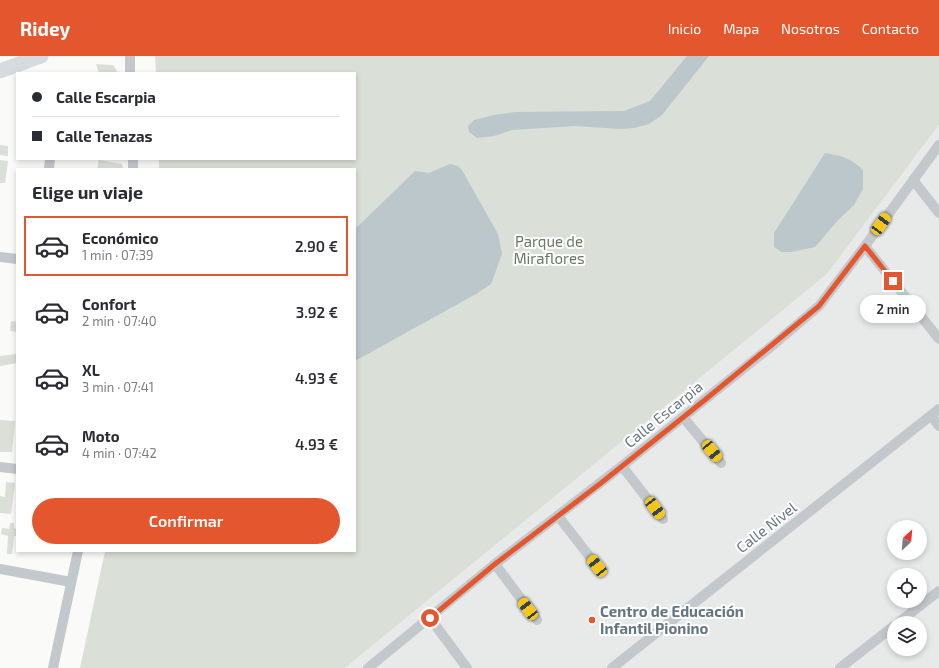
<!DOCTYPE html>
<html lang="es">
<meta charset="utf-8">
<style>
body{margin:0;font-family:"Exo 2",sans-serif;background:#f2f2f3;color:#2b2b33;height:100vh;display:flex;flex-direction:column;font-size:15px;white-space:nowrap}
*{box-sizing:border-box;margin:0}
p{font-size:13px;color:#7c7c81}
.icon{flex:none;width:22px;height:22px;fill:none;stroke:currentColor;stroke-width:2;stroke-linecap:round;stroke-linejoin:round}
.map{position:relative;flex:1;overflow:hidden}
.side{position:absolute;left:16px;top:112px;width:340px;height:384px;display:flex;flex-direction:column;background:#fff;border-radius:0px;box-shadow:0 2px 6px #0003}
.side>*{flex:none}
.banner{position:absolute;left:16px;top:16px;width:340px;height:88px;border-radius:0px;box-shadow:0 2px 6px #0003;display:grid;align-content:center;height:88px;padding:0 16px;background:#fff}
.needle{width:26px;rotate:26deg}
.fabs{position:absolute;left:887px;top:464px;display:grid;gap:8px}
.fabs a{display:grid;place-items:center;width:40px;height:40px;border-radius:50%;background:#fff;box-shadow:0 2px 6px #0003;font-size:20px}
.end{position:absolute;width:18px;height:18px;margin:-9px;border:5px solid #e4572e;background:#fff;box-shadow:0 0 0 2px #fff}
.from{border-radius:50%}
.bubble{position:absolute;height:28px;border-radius:14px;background:#fff;box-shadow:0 2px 6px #0003;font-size:13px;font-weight:600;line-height:28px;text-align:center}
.car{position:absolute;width:12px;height:24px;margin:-12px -6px;border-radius:5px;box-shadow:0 0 3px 1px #0007;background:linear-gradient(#f5c518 24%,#345 0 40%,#f5c518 0 76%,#345 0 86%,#f5c518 0)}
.banner b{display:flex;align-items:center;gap:14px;height:38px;font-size:15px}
.banner b+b{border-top:1px solid #e1e1e2}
.banner i{width:10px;height:10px;background:#2b2b33}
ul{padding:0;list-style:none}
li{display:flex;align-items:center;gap:12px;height:60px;margin:0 8px 6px;padding:0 8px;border:2px solid transparent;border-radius:0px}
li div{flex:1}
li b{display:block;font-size:15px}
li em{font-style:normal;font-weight:600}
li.selected{border-color:#e4572e}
li>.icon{width:36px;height:36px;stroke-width:1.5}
h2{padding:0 16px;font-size:18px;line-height:48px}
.cta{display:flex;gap:8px;margin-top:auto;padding:8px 16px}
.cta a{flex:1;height:46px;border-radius:24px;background:#e4572e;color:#fff;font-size:16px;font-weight:600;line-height:46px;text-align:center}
header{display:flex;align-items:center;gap:24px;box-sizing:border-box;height:56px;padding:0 20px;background:#e4572e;color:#fff}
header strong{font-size:19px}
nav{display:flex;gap:22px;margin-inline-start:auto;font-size:14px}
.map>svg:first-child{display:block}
</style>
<header>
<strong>Ridey</strong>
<nav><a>Inicio</a><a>Mapa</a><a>Nosotros</a><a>Contacto</a></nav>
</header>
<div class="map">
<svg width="939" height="612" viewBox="0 0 939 612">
<rect width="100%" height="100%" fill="#fafaf8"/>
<path fill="#e8e9e9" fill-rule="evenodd" d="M939,69V612H345L827,218ZM894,471H920V497H894ZM894,519H920V545H894ZM894,567H920V593H894Z"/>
<g fill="#dadfd7">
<path d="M155,0H939V69L827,218L345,612H80L105,495H355V113H159V103H355V17H156Z"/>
<path d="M96,8L113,9L118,17H107L106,16L99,17Z"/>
<path d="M0,89L8,90V100L0,99Z"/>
<path d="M0,104L8,105L5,127H0Z"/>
<path d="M99,104L122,108L123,113H97Z"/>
<path d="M11,265L17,266V276L10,275Z"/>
<path d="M17,298V307L0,310V300Z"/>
<path d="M0,364L15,365L12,396H0Z"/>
<path d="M6,426L15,427L11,458L0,457V440L5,441Z"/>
<path d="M10,467H14V472L17,473V480H14L12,498H7L8,480L1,478L2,472L9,473Z"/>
</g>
<g fill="#bbc7cb">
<path d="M687,0H709L662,59L649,68L634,72L621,73L575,70L512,74L494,80L477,82L469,76L468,70L474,64L494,59L515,56L624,55L650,45Z"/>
<path d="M825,97C843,100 850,102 863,114V133L854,149L838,164L815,191L791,196H782L774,191V177Z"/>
<path d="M450,108L458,110L462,114L498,178L502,198L491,228L476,238L355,305V173L415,115L429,117Z"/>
</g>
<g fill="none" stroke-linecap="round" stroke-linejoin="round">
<g stroke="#c3c8cc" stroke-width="10">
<path d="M130,0V17"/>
<path d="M133,103V113"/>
<path d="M49,113L50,103"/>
<path d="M913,124L939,157"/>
<path d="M865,190L939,283"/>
<path d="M0,201L17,203"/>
<path d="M931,360L939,370"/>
<path d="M683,361L721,407"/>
<path d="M622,410L663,463"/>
<path d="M0,411L17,413"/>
<path d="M558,460L597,510"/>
<path d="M495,508L537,564"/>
<path d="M0,513L71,526"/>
<path d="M430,562L467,612"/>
<path d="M898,567L939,535"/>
<path d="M53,612L78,495"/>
<path d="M368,612L495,508L622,410L773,289L819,250L865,190L939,89"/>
<path d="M612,612L939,353"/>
<path d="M840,612L894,570"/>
</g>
<path stroke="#d6dbdf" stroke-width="15" d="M0,15L41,0"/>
</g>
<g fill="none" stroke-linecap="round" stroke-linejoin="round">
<path stroke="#e4572e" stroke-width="5" d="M430,562L495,508L601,427L706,343L819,250L865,190L893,225"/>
</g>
<circle fill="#e4572e" stroke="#fff" stroke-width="1.5" cx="592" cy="564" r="4"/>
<g text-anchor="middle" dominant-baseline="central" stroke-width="4" stroke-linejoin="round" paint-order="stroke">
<g font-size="15" fill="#687a64" stroke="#fff">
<text x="549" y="185">Parque de<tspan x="549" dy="17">Miraflores</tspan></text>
</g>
<g font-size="15" fill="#657683" stroke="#fff">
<text transform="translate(663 358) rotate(-39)">Calle Escarpia</text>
<text transform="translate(766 471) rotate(-38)">Calle Nivel</text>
</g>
<g font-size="15" font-weight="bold" fill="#657683" stroke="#fff" text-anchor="start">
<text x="600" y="555">Centro de Educación<tspan x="600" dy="17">Infantil Pionino</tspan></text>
</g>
</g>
</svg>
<div class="fabs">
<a><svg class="needle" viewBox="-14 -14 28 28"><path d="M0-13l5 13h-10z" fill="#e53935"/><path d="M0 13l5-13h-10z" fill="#7c7c81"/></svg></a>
<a><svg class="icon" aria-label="locate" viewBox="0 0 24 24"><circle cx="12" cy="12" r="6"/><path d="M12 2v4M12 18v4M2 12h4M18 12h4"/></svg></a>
<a><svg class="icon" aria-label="layers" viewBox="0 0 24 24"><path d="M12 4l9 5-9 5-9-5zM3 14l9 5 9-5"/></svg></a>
</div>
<i class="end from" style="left:430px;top:562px"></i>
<i class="end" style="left:893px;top:225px"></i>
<div class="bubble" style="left:860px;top:239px;width:66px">2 min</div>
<i class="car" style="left:881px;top:168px;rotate:36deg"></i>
<i class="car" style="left:712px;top:395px;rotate:141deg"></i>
<i class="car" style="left:655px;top:452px;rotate:143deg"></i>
<i class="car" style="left:597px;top:510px;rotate:322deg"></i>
<i class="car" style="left:528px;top:553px;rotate:323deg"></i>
<div class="banner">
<b><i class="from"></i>Calle Escarpia</b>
<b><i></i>Calle Tenazas</b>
</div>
<section class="side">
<h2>Elige un viaje</h2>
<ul>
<li class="selected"><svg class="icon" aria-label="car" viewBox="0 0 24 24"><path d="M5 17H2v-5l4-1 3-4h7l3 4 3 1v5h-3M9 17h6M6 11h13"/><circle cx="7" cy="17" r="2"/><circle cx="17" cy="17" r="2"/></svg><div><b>Económico</b><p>1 min · 07:39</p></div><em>2.90 €</em></li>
<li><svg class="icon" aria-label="car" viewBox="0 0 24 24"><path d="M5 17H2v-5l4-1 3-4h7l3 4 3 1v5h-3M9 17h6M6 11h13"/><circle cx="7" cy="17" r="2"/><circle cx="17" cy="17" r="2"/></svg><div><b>Confort</b><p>2 min · 07:40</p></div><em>3.92 €</em></li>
<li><svg class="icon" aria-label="car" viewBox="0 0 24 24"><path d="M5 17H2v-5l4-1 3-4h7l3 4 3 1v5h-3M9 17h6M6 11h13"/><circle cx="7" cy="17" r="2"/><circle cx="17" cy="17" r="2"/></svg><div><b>XL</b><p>3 min · 07:41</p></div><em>4.93 €</em></li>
<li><svg class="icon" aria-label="car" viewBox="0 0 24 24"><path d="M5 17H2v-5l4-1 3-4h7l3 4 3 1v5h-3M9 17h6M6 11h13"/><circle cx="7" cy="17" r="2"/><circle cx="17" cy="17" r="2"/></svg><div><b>Moto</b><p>4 min · 07:42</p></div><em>4.93 €</em></li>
</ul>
<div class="cta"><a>Confirmar</a></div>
</section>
</div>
